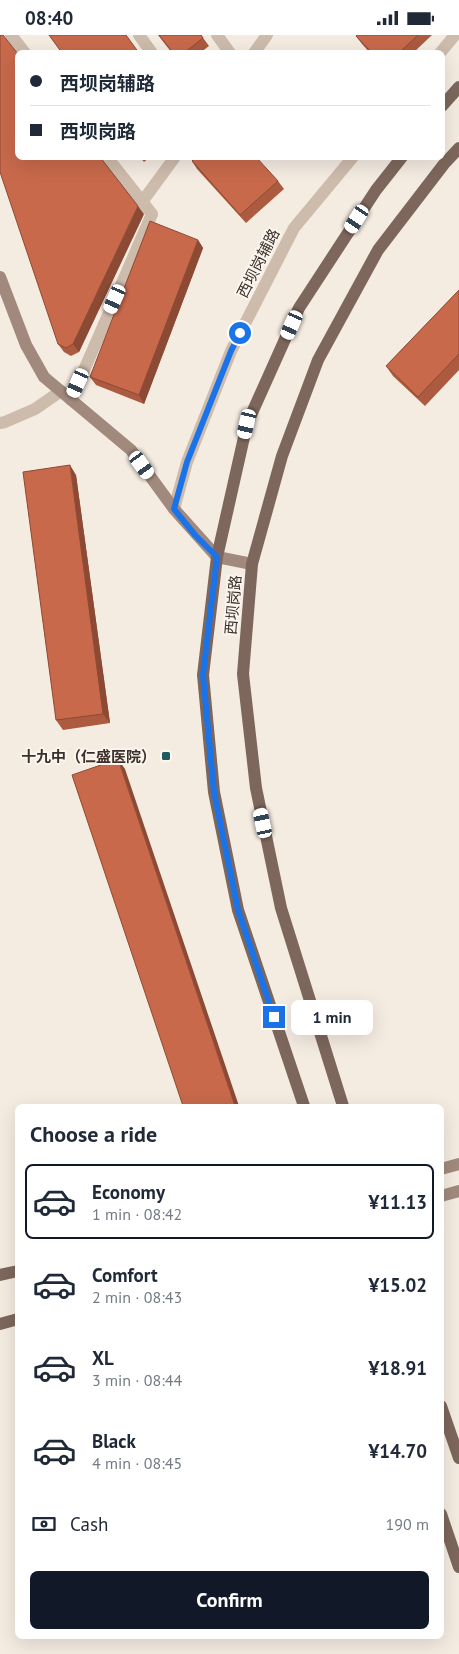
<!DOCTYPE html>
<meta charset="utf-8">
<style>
body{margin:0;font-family:"PT Sans","Noto Sans SC",sans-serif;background:#f6f6f7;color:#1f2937;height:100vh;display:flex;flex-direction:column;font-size:19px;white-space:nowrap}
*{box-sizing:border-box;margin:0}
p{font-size:16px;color:#747a83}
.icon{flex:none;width:28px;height:28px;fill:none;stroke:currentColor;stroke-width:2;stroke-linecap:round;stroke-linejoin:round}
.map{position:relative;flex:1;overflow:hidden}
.details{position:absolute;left:15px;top:1069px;width:429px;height:535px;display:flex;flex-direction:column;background:#fff;border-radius:8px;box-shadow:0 5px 20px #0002}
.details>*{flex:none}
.guide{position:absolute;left:15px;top:15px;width:430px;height:110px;border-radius:8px;box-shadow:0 5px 20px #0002;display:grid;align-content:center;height:110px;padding:0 15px;background:#fff}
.end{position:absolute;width:22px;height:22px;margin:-11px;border:6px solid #1a73e8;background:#fff;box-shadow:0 0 0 2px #fff}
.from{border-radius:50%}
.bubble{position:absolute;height:35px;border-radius:8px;background:#fff;box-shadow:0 5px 20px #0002;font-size:16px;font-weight:700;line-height:35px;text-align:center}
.car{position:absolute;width:15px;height:30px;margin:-15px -8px;border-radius:6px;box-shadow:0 0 4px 1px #0007;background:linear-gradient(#fff 24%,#345 0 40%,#fff 0 76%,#345 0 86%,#fff 0)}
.guide b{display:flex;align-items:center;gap:18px;height:48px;font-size:19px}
.guide b+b{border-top:1px solid #e0e1e3}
.guide i{width:12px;height:12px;background:#1f2937}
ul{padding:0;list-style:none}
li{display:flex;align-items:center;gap:15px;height:75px;margin:0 10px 8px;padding:0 5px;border:2px solid transparent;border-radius:8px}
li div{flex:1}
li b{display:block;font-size:19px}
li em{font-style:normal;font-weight:700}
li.active{border-color:#111827}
li>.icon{width:45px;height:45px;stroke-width:1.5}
h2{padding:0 15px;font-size:22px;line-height:60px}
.pay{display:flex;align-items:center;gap:12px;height:55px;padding:0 15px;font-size:19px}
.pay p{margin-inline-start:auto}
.action{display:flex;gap:10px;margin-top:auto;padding:10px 15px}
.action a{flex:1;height:58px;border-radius:8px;background:#111827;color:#fff;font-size:20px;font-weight:700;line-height:58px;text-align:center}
.status{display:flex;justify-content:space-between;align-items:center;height:35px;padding:0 25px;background:#fff;direction:ltr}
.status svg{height:14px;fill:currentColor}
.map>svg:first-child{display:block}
</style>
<div class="status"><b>08:40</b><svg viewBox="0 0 49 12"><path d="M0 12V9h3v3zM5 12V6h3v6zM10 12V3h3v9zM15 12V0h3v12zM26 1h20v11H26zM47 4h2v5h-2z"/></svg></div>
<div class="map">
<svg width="459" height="1619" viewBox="0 0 459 1619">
<rect width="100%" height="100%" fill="#f4ebe1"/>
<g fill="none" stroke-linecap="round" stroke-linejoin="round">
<g stroke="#cdbbac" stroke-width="12">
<path d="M440,18L455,0"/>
<path d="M174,474L187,427L231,316L294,193L353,122"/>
</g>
<g stroke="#cdbbac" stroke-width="12">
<path d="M11,0L25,18"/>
<path d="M139,0L152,18"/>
<path d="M217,0L230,18"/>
<path d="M254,18L267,0"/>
<path d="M142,167L175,122"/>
<path d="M71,365L152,179L107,122"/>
<path d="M0,388L5,387L35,374L61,356"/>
</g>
<g stroke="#a18a7d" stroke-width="12">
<path d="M0,242L26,310L44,342L131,415L174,474L217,522L252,529"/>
<path d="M441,1134L459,1129"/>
<path d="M441,1161L459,1156"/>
</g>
<g stroke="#7d675c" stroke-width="12">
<path d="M442,71L459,52"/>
<path d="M304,1071L238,875L214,757L203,640L217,522L247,389L299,273L376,155L402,122"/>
<path d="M343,1071L281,873L256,753L243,639L252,529L282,421L318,325L378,215L444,129L459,113"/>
<path d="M0,1240L18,1236"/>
<path d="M0,1289L18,1284"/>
<path d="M441,1371L459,1423"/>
<path d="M441,1479L459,1532"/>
</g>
</g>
<g fill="#ac5a40">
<path d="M158,0H201L209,11L200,18H172Z"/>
<path d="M357,0H432L413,18H370L362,9L356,1Z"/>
<path d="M140,122H150L144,127Z"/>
<path d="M192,126L278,146L284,154L246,188L197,134Z"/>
<path d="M144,179L79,317L71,321L64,317L58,309Z"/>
<path d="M198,205L203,213L144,369L96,350L90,342Z"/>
<path d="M459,255V335L425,371L393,341L386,331Z"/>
<path d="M76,440L110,688L63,695L56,685Z"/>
</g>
<g fill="#8c4a34">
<path d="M138,171L144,179L79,317L73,309Z"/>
<path d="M198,205L203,213L144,369L139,360Z"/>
<path d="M70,430L76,440L110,688L103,679Z"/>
<path d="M118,724L125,734L239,1071H235Z"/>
</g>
<g fill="#c8694b" stroke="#8c4a34">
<path d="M0,0H3L18,19V122H100L138,171L73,309L66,313L58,309L0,137Z"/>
<path d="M49,0H126L139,18H62Z"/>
<path d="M159,0H201L203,3L184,18H173Z"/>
<path d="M357,0H418L399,18H372L356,1Z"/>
<path d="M196,122H256L278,146L240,180L192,126Z"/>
<path d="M150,186L198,205L139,360L90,342Z"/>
<path d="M459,255V319L418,362L386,331Z"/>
<path d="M70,430L103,679L56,685L23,437Z"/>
<path d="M118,724L235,1071H183L72,740Z"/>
</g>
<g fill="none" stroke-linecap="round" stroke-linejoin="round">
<path stroke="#1a73e8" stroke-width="6" d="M240,298L231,316L187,427L174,474L195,500L217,522L203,640L214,757L238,875L274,982"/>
</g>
<rect fill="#1f5a5e" stroke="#fbf5ee" stroke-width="2" x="161" y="716" width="10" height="10" rx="2.5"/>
<g text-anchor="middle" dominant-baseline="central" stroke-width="4" stroke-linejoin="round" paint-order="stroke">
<g font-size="15" fill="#3b302b" stroke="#fbf5ee">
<text transform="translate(258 228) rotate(-63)">西坝岗辅路</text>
<text transform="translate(233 570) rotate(-85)">西坝岗路</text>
</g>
<g font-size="15" font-weight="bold" fill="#3b302b" stroke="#fbf5ee" text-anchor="end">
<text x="156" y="721">十九中（仁盛医院）</text>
</g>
</g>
</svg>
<i class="end from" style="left:240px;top:298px"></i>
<i class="end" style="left:274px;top:982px"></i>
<div class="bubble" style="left:291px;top:965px;width:82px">1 min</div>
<i class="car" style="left:357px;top:184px;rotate:213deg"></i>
<i class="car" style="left:115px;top:264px;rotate:204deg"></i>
<i class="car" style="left:292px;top:290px;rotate:204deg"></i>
<i class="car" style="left:78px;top:348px;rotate:204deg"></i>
<i class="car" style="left:247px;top:389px;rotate:193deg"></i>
<i class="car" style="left:142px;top:430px;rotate:144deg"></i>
<i class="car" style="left:263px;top:788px;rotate:348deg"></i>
<div class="guide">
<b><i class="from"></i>西坝岗辅路</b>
<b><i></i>西坝岗路</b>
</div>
<section class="details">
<h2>Choose a ride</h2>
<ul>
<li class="active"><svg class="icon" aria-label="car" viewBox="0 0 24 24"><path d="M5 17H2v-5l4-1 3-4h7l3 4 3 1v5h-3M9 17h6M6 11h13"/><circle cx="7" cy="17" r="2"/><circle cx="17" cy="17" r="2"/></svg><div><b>Economy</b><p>1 min · 08:42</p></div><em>¥11.13</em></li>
<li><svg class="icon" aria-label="car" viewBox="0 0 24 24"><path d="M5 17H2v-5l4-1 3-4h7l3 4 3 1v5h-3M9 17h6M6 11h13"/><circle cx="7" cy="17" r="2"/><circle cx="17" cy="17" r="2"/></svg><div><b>Comfort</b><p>2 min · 08:43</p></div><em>¥15.02</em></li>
<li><svg class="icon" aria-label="car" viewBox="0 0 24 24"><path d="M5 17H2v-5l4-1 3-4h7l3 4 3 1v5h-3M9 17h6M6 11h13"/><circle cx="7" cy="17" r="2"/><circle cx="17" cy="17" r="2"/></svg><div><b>XL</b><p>3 min · 08:44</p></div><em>¥18.91</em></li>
<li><svg class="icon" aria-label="car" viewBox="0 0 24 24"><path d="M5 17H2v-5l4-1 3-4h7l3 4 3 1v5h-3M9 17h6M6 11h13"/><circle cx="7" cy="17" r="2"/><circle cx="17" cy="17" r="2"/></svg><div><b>Black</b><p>4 min · 08:45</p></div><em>¥14.70</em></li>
</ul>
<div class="pay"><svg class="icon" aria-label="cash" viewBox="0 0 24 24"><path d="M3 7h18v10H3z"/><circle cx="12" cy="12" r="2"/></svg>Cash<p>190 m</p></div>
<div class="action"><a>Confirm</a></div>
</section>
</div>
